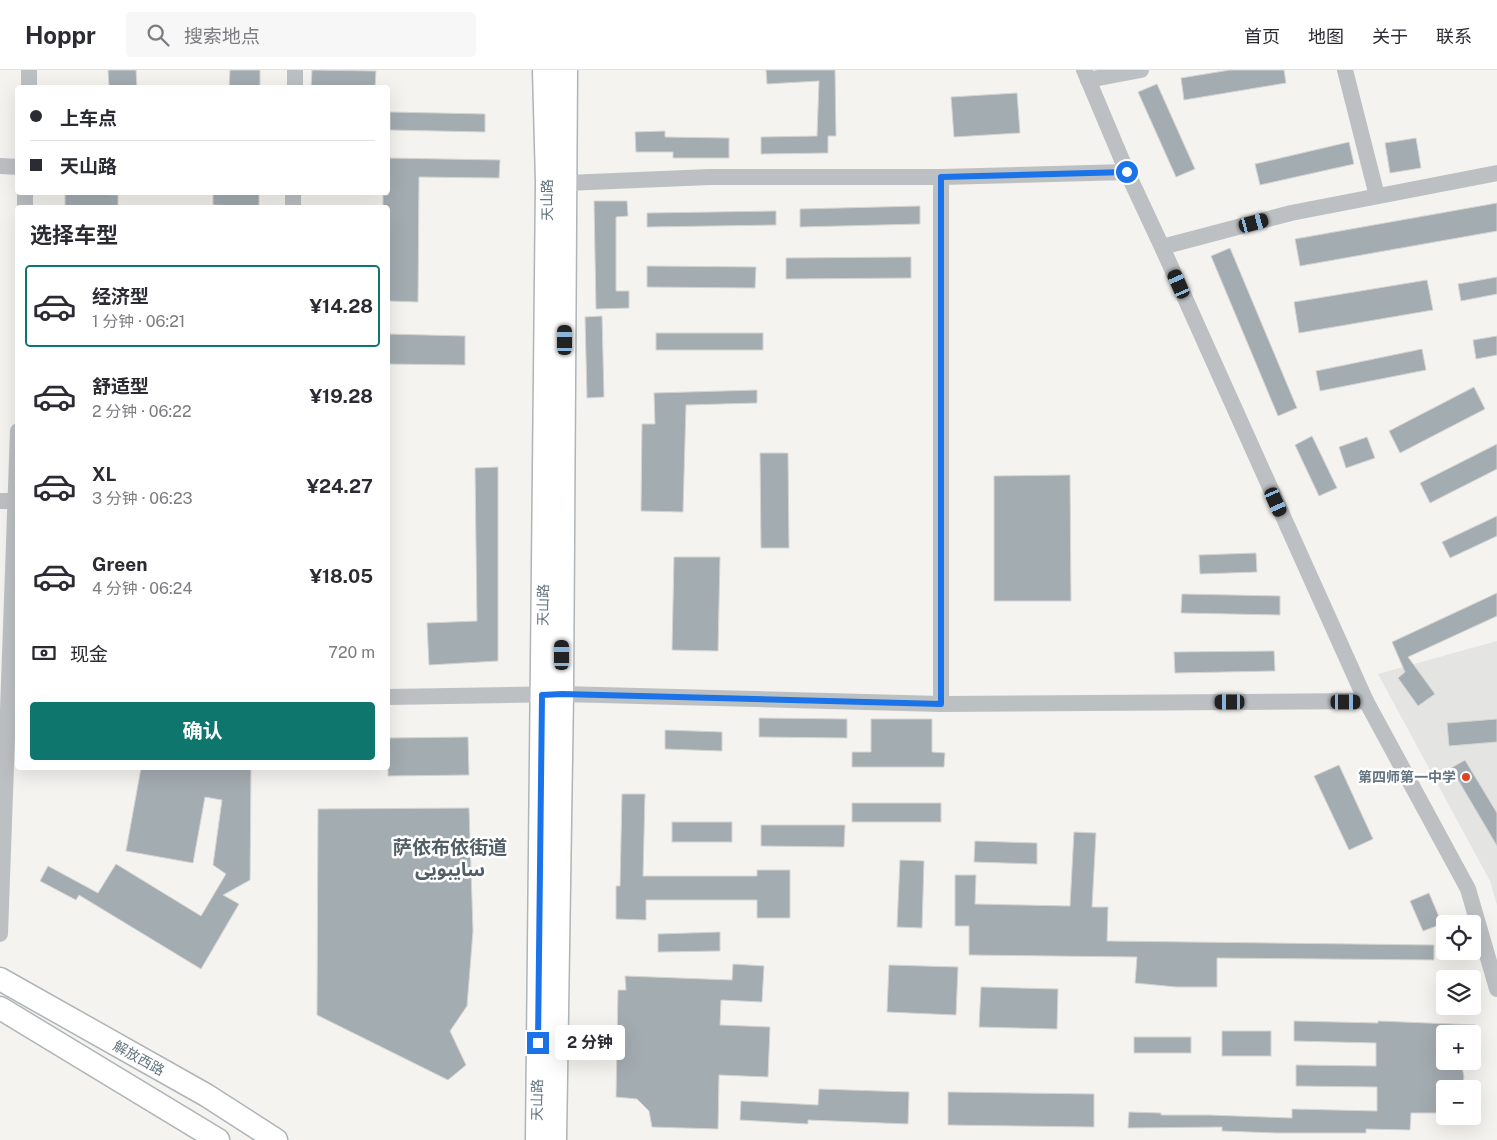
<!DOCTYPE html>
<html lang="zh">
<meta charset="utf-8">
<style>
body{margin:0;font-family:"Public Sans","Noto Sans Arabic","Noto Sans SC",sans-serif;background:#f7f7f7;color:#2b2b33;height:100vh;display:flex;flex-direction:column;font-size:19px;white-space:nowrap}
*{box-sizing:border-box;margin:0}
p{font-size:16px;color:#7c7c81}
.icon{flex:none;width:28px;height:28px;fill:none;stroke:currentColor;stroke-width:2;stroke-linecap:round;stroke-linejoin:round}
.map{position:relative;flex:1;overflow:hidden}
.sheet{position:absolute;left:15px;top:135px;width:375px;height:565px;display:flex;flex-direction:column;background:#fff;border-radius:5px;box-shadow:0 5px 20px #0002}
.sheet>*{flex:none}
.hud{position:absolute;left:15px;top:15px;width:375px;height:110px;border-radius:5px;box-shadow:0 5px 20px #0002;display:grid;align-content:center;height:110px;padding:0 15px;background:#fff}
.tools{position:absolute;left:1436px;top:845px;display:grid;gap:10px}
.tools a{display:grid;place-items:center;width:45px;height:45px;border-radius:5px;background:#fff;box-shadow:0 5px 20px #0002;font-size:25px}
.end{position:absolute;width:22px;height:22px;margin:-11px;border:6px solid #1a73e8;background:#fff;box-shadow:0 0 0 2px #fff}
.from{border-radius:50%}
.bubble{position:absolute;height:35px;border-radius:5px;background:#fff;box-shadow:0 5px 20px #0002;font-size:16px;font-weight:700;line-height:35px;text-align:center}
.car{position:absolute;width:15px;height:30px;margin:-15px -8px;border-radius:6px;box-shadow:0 0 4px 1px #0007;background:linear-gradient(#222 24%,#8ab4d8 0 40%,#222 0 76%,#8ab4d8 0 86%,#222 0)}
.hud b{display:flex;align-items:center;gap:18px;height:48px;font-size:19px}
.hud b+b{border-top:1px solid #e1e1e2}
.hud i{width:12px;height:12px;background:#2b2b33}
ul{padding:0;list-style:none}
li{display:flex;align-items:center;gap:15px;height:82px;margin:0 10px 8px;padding:0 5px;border:2px solid transparent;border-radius:5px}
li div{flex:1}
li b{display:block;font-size:19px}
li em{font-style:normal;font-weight:700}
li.active{border-color:#0f766e}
li>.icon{width:45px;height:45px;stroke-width:1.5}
h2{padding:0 15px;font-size:22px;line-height:60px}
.pay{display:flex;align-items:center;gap:12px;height:55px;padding:0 15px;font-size:19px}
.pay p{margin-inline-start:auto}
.action{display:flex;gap:10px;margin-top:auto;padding:10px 15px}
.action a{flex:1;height:58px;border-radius:5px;background:#0f766e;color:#fff;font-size:20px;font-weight:700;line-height:58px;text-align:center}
header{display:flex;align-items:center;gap:30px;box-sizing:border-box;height:70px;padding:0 25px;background:#fff;border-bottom:1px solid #e1e1e2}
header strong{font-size:24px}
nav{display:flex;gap:28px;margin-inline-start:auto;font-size:18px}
.search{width:350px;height:45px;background:#f7f7f7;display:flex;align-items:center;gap:12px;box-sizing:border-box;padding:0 18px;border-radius:5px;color:#7c7c81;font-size:19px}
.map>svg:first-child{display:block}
</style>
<header>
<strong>Hoppr</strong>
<div class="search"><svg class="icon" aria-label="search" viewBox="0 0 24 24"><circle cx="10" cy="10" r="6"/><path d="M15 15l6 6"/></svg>搜索地点</div>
<nav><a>首页</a><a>地图</a><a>关于</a><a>联系</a></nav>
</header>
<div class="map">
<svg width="1497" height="1070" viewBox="0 0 1497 1070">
<rect width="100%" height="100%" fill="#f4f3ef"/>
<path fill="#e4e5e3" d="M1497,571V835L1490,811L1378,604Z"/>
<g fill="#a3acb1" stroke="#d5d4d2">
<path d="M108,0H136L137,18H109Z"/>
<path d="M230,0H260V18H229Z"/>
<path d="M312,0L376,1L375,18H311Z"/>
<path d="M766,0H835L836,66H828V83L761,84V67L817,66L819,11L767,14Z"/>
<path d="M1230,0H1284L1286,13L1184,30L1181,8Z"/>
<path d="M1157,14L1195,99L1176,107L1138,22Z"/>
<path d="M1017,23L1020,63L954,67L951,27Z"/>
<path d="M390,42L485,44V62L390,60Z"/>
<path d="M665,61V67L729,68V88H673V82H636L635,62Z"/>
<path d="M1416,68L1421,98L1390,103L1385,73Z"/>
<path d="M1349,72L1354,94L1260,115L1255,94Z"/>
<path d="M388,88L500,90L499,108L419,107L418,232L388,231V138H383V125H388Z"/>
<path d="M213,122H259V137L213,135Z"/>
<path d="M65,123L118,125V138H65Z"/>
<path d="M594,131H627L628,146L616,147V221H629V238L596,239Z"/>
<path d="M1497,133V161L1300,196L1295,169Z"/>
<path d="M920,136V154L800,157V139Z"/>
<path d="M776,141V155L647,157V143Z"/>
<path d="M1230,178L1297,338L1278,346L1211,186Z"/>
<path d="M911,187V208L786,209V188Z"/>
<path d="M647,196L756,197L755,218L647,217Z"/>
<path d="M1497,207V224L1461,231L1458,214Z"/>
<path d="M1427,210L1433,240L1299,263L1294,232Z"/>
<path d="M602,246L604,327L587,328L585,247Z"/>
<rect x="656" y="263" width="107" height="17"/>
<path d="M388,264L465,266V295L388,294Z"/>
<path d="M1497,266V285L1476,289L1473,270Z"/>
<path d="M1422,279L1426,300L1320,321L1316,301Z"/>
<path d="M1474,317L1485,339L1400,383L1389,361Z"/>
<path d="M757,320V333L686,335L683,442L641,441L642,354H655L654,323Z"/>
<path d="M1312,366L1337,418L1319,426L1295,375Z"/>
<path d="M1367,367L1375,388L1346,398L1339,377Z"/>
<path d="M1497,374V399L1430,433L1420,413Z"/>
<path d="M760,383H788L789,478H761Z"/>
<path d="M498,397V591L429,595L427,553L477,551L475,398Z"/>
<path d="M1070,405L1071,531H994V406Z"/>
<path d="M1497,446V466L1450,488L1442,472Z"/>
<path d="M1256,483L1257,502L1200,504L1199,485Z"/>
<path d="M674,487H720L718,581L672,580Z"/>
<path d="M1497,523V546L1408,587L1435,624L1418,636L1398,608L1405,602L1392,572Z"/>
<path d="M1182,524L1280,526V545L1181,543Z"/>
<path d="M1274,581L1275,601L1175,603L1174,582Z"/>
<path d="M759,648L847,649V668L759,667Z"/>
<path d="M871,649H932V682L945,683L944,697H852V682H871Z"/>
<path d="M1497,649V672L1449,676L1447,653Z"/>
<path d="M665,660L722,662V681L665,679Z"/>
<path d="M468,667L469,705L388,706V668Z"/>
<path d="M1465,690L1497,743V776L1451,698Z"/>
<path d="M1339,695L1373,769L1349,780L1314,706Z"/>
<path d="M141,698H251L250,810L223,825L239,834L201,899L79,825L76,830L40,811L48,796L98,823L116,794L201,846L226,804L213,795L222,730L205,727L193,793L126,781Z"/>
<path d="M622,724H645L643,806H757V800H790V848H757V830H646V850L616,849V816H620Z"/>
<rect x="852" y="733" width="89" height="19"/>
<path d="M469,738L473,861L467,936L450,961L466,995L448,1010L317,945L318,739Z"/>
<rect x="672" y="752" width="60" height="20"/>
<path d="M761,755H845L844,777L761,776Z"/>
<path d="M1074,762L1096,763L1092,837H1108L1107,871L1434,875V890L1217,888V917H1176L1135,913L1137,887L969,885V856H955V805H976L975,834L1070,836Z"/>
<path d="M975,771L1037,773V794L974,792Z"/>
<path d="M900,790L924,791L922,858L897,857Z"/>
<path d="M1429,823L1442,854L1423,861L1410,831Z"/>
<path d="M720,862V881L658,882V864Z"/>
<path d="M733,894L764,896L762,932L721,930L720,955L770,957L768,1007L719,1005L718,1059L652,1057L649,1041L637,1029L616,1027L618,920H626L625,906L732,910Z"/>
<path d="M889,895L958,897L956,945L887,942Z"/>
<path d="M981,917L1058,919L1057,959L979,957Z"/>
<path d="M1294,951L1378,953V951L1476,955L1475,964H1445V991H1461L1464,1007L1462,1019H1445V1043H1411L1410,1060L1366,1059V1063H1276L1222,1061V1057L1128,1058L1129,1042L1161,1043V1045H1208L1292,1048V1039L1377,1041V1017L1296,1016V995L1376,996V973L1294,971Z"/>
<rect x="1222" y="961" width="49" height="25"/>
<rect x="1134" y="967" width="57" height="16"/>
<path d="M819,1019L909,1022L908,1054L808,1050V1054L740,1050L741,1031L818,1035Z"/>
<path d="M948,1022L1094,1024V1057L948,1055Z"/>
</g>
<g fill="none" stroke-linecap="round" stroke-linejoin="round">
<defs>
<g id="secondary">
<path d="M0,909L206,1025L276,1070"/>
<path d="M0,938L218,1070"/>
<path d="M537,1070L547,112L544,0"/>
<path d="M555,1070L562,624L566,0"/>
</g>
</defs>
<use href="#secondary" stroke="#aeb4b8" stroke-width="25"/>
<g stroke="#bcc0c3" stroke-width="16">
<path d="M1084,0L1127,102L1162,177L1366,631L1468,819L1497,919"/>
<path d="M1345,0L1377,126"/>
<path d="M1088,10L1141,0"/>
<path d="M29,18V0"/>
<path d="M295,18V0"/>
<path d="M0,96L18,97"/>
<path d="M566,113L710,107H941L1127,102"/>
<path d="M25,138V122"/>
<path d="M293,138V122"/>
<path d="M1162,177L1291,143L1497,103"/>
<path d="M0,431H18"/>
<path d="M388,627L562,624L941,634L1366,631"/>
<path d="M941,634V107"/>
<path d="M0,864L18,361"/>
</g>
<use href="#secondary" stroke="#fff" stroke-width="22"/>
</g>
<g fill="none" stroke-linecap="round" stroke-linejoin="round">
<path stroke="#1a73e8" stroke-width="6" d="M538,973L542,625L562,624L941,634V107L1127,102"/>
</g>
<circle fill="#dd4425" stroke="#fff" stroke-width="2" cx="1466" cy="707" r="5"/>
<g text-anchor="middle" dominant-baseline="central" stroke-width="5" stroke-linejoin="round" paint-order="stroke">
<g font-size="14" fill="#637580" stroke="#fff">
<text transform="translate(547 130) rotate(-90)">天山路</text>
<text transform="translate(543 535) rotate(-89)">天山路</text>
<text transform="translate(139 988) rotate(29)">解放西路</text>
<text transform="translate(537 1030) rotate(-89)">天山路</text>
</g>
<g font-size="14" font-weight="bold" fill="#637580" stroke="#fff" text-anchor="end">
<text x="1456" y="707">第四师第一中学</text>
</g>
<g font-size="19" font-weight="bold" fill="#515e65" stroke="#fff">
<text x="450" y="777">萨依布依街道<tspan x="450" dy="22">سايبويى</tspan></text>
</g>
</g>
</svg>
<div class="tools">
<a><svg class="icon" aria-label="locate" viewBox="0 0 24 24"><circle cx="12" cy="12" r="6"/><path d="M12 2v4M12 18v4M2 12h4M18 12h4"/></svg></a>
<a><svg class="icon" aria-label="layers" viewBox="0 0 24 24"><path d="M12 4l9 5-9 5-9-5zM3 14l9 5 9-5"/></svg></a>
<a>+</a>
<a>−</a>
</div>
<i class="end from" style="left:1127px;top:102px"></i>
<i class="end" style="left:538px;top:973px"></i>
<div class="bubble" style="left:555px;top:955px;width:70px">2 分钟</div>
<i class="car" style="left:1254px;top:153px;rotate:75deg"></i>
<i class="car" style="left:1179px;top:214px;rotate:336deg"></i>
<i class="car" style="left:565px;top:270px;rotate:0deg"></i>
<i class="car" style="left:1276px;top:432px;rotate:156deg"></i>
<i class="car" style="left:562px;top:585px;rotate:0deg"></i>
<i class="car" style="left:1230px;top:632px;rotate:270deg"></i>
<i class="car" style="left:1346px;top:632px;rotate:90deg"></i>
<div class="hud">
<b><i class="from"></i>上车点</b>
<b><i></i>天山路</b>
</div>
<section class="sheet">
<h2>选择车型</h2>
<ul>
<li class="active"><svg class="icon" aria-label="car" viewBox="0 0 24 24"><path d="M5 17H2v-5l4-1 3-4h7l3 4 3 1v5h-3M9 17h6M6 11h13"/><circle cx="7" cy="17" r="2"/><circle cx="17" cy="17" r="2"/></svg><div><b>经济型</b><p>1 分钟 · 06:21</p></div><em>¥14.28</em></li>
<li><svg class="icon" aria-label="car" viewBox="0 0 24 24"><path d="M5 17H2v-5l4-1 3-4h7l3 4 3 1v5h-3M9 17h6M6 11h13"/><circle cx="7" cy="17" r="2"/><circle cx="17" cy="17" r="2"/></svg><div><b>舒适型</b><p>2 分钟 · 06:22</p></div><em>¥19.28</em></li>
<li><svg class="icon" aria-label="car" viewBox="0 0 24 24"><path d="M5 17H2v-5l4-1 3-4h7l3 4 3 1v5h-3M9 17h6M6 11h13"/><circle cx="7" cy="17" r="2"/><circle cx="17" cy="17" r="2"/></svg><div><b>XL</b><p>3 分钟 · 06:23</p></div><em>¥24.27</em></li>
<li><svg class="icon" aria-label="car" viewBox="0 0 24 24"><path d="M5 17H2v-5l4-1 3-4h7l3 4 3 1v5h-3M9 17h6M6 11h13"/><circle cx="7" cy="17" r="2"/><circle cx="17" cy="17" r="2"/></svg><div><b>Green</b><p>4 分钟 · 06:24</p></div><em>¥18.05</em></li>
</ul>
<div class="pay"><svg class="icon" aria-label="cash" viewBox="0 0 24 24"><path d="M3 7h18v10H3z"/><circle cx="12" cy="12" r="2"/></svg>现金<p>720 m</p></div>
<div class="action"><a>确认</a></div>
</section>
</div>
